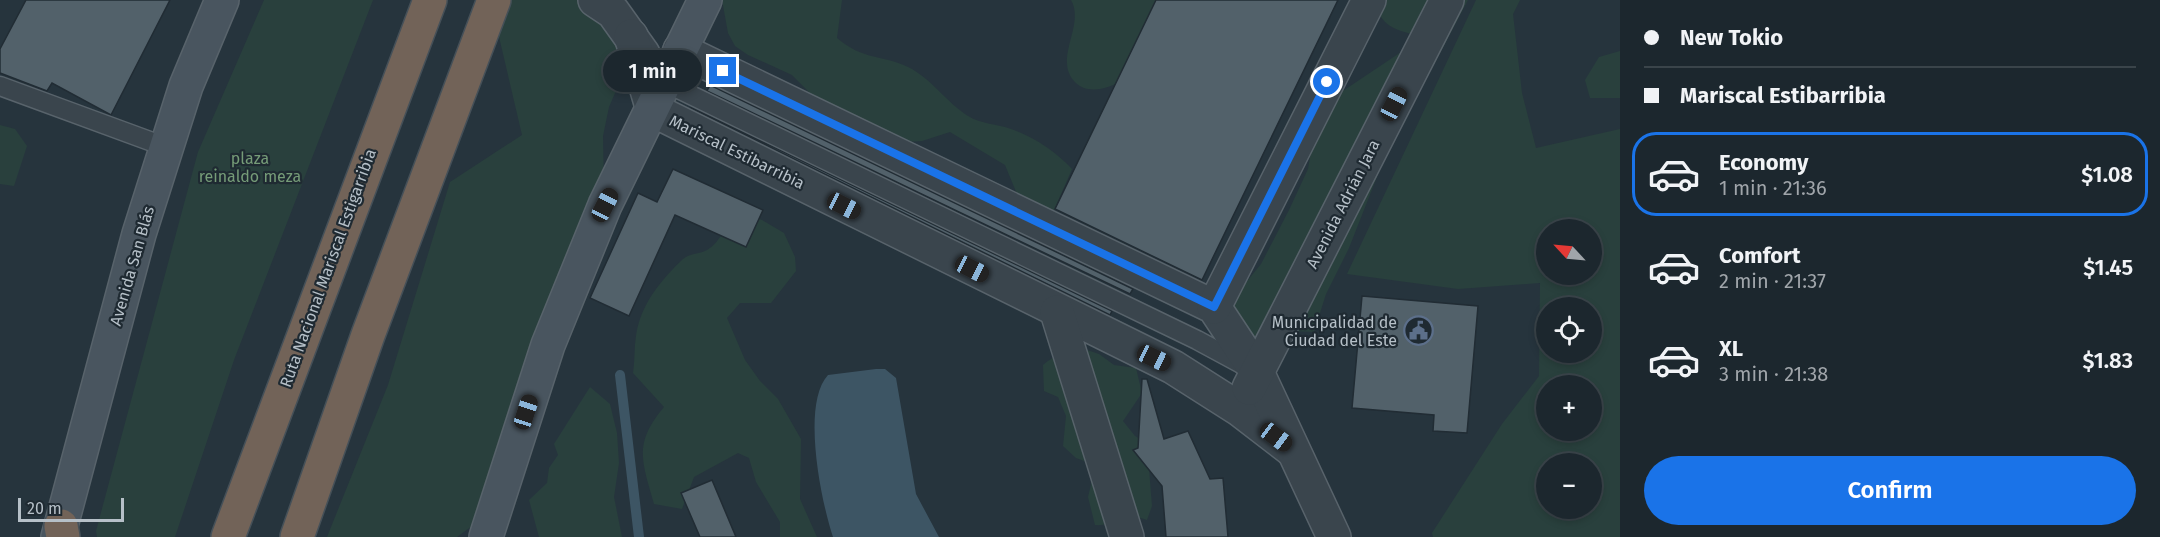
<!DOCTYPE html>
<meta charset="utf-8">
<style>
body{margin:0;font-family:"Fira Sans",sans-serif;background:#252f36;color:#f1f3f6;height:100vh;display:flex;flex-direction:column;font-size:22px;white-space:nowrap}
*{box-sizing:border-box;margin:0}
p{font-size:20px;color:#a0a5aa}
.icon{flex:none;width:33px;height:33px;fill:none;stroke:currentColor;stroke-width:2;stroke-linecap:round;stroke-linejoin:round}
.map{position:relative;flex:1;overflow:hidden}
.drawer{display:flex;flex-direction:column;background:#1c272e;width:540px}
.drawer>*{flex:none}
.banner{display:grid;align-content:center;height:132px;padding:0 24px;background:#1c272e}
.needle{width:39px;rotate:296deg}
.tools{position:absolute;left:1536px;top:219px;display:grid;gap:12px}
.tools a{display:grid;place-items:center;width:66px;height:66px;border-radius:50%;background:#1c272e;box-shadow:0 3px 9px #0003,0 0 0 2px #3a444a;font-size:30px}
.scale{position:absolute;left:18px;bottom:15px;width:106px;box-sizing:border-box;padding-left:6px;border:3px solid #b6c0c8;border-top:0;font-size:16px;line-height:21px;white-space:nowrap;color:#b6c0c8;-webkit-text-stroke:4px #1f2a32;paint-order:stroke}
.end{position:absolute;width:27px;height:27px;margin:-14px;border:8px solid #1a73e8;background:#fff;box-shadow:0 0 0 3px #fff}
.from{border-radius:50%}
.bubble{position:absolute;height:42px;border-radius:21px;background:#1c272e;box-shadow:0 3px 9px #0003,0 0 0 2px #3a444a;font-size:20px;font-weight:600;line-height:42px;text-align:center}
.car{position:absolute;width:18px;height:36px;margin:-18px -9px;border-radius:8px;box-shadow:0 0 4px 2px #0007;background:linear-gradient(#222 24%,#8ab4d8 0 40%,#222 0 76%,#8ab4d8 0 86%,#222 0)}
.banner b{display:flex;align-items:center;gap:21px;height:57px;font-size:22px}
.banner b+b{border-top:2px solid #3a444a}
.banner i{width:15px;height:15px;background:#f1f3f6}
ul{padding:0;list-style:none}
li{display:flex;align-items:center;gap:18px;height:84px;margin:0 12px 9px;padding:0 12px;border:3px solid transparent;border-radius:24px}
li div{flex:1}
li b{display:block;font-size:22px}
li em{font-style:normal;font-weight:600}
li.current{border-color:#1a73e8}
li>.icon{width:54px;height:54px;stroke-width:1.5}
.primary-button{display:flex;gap:12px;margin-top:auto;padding:12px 24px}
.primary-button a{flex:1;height:69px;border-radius:36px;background:#1a73e8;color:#fff;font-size:24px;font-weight:600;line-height:69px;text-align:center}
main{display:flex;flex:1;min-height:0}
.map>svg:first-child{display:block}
</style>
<main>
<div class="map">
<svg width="1620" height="537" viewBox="0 0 1620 537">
<rect width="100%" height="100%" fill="#26343d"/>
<g fill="#29403d" fill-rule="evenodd">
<path d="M264,0H373L234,360L175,537H97L96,531L198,152Z"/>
<path d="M506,0H611L625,70L609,107L603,136L604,194L472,526L457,537H327L388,385L450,182L522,135L496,24Z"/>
<path d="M722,0H842L837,38C864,61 881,54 908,67C932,79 946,102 968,116C981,124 997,124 1011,129C1034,137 1056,152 1072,169L1053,213L1026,206L1017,194L1005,165L950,132L922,141L906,142L825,108L792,75L748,55L735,46L728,33Z"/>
<path d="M1071,0H1171C1163,14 1133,71 1123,79C1113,87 1096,92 1084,88C1074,84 1067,74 1067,63C1066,43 1082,19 1071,0Z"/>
<path d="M1375,0H1468L1384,159L1349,248L1326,294L1314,332L1272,330L1248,340L1233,337L1231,301L1261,264L1289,210L1308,169L1314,134L1328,101L1410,46L1412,34C1391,29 1379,23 1375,0Z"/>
<path d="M1476,0H1520L1513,14L1522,93L1536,148L1620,129V537H1433L1432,533L1502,424L1539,376L1540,283L1458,289L1347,274ZM1546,230H1592V274H1546ZM1546,308H1592V352H1546ZM1546,386H1592V430H1546ZM1546,464H1592V508H1546Z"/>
<path d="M1620,51V98H1590L1585,80L1599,57Z"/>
<path d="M0,125L15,129L27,146L14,186L0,184Z"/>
<path d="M733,210L762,220L784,233L795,257L796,271L771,303H740L727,318L745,360L760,381L778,399L801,439L800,499L817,537H780V522L756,482L749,458L738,453L694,477L682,509L654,504C642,461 633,444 664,407L633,373C635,360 634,348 636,336C640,305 661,280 683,259C689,254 698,254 705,251C719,245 728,224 733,210Z"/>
<path d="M1087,350L1099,354L1114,365L1136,368L1142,393L1123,421L1135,436L1147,443L1152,506L1147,520C1121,509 1115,527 1095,525L1088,497L1093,476L1087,462L1076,458L1063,446L1066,416L1058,397L1044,391L1043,365C1055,354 1070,351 1087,350Z"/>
<path d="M590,387L610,404L617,433L619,463L614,497L622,537H539L529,500L547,483L549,468L558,455L554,444Z"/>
</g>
<path fill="#3d5564" d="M876,369H885L896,378L916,494L939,537H833C821,501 801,404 828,375Z"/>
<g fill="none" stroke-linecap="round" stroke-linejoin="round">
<path stroke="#3d5564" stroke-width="10" d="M620,375L639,537"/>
</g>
<g fill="#52616a" stroke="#212c34" stroke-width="1.5">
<path d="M26,0H170L111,115L52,83L47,91L0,73V49Z"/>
<path d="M1156,0H1338L1202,280L1055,209Z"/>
<path d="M710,85L1133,289L1130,294L707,91Z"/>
<path d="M691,107L1112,311L1110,315L691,108Z"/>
<path d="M673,169L763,210L746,247L675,215L629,316L590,298L638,193L657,202Z"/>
<path d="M1362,296L1478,306L1467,433L1433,431L1434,415L1352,408Z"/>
<path d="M1142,379H1147L1164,439L1188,431L1210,479L1223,478L1228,537H1166L1162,486L1133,450L1138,448Z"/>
<path d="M712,480L736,537H700L681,493Z"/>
</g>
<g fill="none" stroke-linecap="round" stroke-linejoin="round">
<defs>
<g id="lane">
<path d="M664,82L1197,340L1247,367"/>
<path d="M0,86L166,147"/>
</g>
<g id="street">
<path d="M595,0L613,12L643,54"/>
<path d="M631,36L653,110L1173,367L1239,409L1291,449"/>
<path d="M680,50L1214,307L1257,372L1334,537"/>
<path d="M1214,307L1369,0"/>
<path d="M1057,312L1127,537"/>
<path d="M1249,388L1447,0"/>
</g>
<g id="secondary">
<path d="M58,537L139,234L186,86L222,0"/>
<path d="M486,537L548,345L605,205L705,0"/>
</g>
<g id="highway">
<path d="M61,526L63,537"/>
<path d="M228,537L430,0"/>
<path d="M297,537L368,335L494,0"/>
</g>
</defs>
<use href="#lane" stroke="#58636b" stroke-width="21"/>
<use href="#street" stroke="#58636b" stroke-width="36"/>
<use href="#secondary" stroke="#58636b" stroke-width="36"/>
<use href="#highway" stroke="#455058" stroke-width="36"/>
<use href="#lane" stroke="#3a454d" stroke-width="18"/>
<use href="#street" stroke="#3a454d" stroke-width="33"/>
<use href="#secondary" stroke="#49555f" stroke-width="33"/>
<use href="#highway" stroke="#726358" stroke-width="33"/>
</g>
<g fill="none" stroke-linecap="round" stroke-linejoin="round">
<path stroke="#1a73e8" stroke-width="8" d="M723,71L1214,307L1327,82"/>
</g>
<defs>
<symbol id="civic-ring" viewBox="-11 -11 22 22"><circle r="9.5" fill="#1f2a32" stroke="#5c6f8a" stroke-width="1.5"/><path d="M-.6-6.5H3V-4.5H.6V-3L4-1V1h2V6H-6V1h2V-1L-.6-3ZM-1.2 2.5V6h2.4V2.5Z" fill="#5c6f8a"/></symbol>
</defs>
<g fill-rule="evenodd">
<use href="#civic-ring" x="1402" y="314" width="33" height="33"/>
</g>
<g text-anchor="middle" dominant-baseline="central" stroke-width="4.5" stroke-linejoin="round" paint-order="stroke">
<g font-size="16" fill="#b6c0c8" stroke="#1f2a32">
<text transform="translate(737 152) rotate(26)">Mariscal Estibarribia</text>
<text transform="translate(1343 204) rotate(-63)">Avenida Adrián Jara</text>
<text transform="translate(132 266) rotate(-74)">Avenida San Blás</text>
<text transform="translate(328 268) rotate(-70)">Ruta Nacional Mariscal Estigarribia</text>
</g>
<g font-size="16" fill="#769c78" stroke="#1f2a32">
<text x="250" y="158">plaza<tspan x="250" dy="18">reinaldo meza</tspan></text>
</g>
<g font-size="16" fill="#b6c0c8" stroke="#1f2a32" text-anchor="end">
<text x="1397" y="322">Municipalidad de<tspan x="1397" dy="18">Ciudad del Este</tspan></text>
</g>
</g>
</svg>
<div class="tools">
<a><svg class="needle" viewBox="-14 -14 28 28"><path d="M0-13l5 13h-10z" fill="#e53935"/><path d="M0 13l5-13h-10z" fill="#a0a5aa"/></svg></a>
<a><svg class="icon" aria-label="locate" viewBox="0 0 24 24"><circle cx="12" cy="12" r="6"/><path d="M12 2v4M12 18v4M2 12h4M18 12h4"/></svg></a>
<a>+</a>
<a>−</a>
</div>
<div class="scale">20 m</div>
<i class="end from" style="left:1327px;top:82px"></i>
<i class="end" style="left:723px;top:71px"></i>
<div class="bubble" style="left:603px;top:50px;width:99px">1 min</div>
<i class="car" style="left:1394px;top:104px;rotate:27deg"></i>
<i class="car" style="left:605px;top:205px;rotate:27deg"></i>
<i class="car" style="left:844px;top:206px;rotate:117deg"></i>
<i class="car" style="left:972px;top:269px;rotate:117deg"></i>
<i class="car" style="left:1154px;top:358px;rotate:115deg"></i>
<i class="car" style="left:526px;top:412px;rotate:18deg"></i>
<i class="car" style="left:1276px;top:437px;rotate:127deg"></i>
</div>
<section class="drawer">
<div class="banner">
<b><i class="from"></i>New Tokio</b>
<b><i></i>Mariscal Estibarribia</b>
</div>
<ul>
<li class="current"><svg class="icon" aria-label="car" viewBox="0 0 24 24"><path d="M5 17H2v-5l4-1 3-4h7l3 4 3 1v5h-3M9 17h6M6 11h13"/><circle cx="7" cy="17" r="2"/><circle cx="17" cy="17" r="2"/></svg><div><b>Economy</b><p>1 min · 21:36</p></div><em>$1.08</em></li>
<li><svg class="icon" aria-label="car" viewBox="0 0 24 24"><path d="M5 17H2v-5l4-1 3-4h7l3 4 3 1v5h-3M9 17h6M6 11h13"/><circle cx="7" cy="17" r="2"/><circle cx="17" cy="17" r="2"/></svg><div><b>Comfort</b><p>2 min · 21:37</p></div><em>$1.45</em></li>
<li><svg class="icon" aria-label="car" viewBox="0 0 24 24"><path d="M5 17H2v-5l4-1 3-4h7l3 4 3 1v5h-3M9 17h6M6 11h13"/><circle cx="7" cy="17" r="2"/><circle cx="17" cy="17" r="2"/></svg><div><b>XL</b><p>3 min · 21:38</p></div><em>$1.83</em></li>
</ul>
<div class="primary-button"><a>Confirm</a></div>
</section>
</main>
